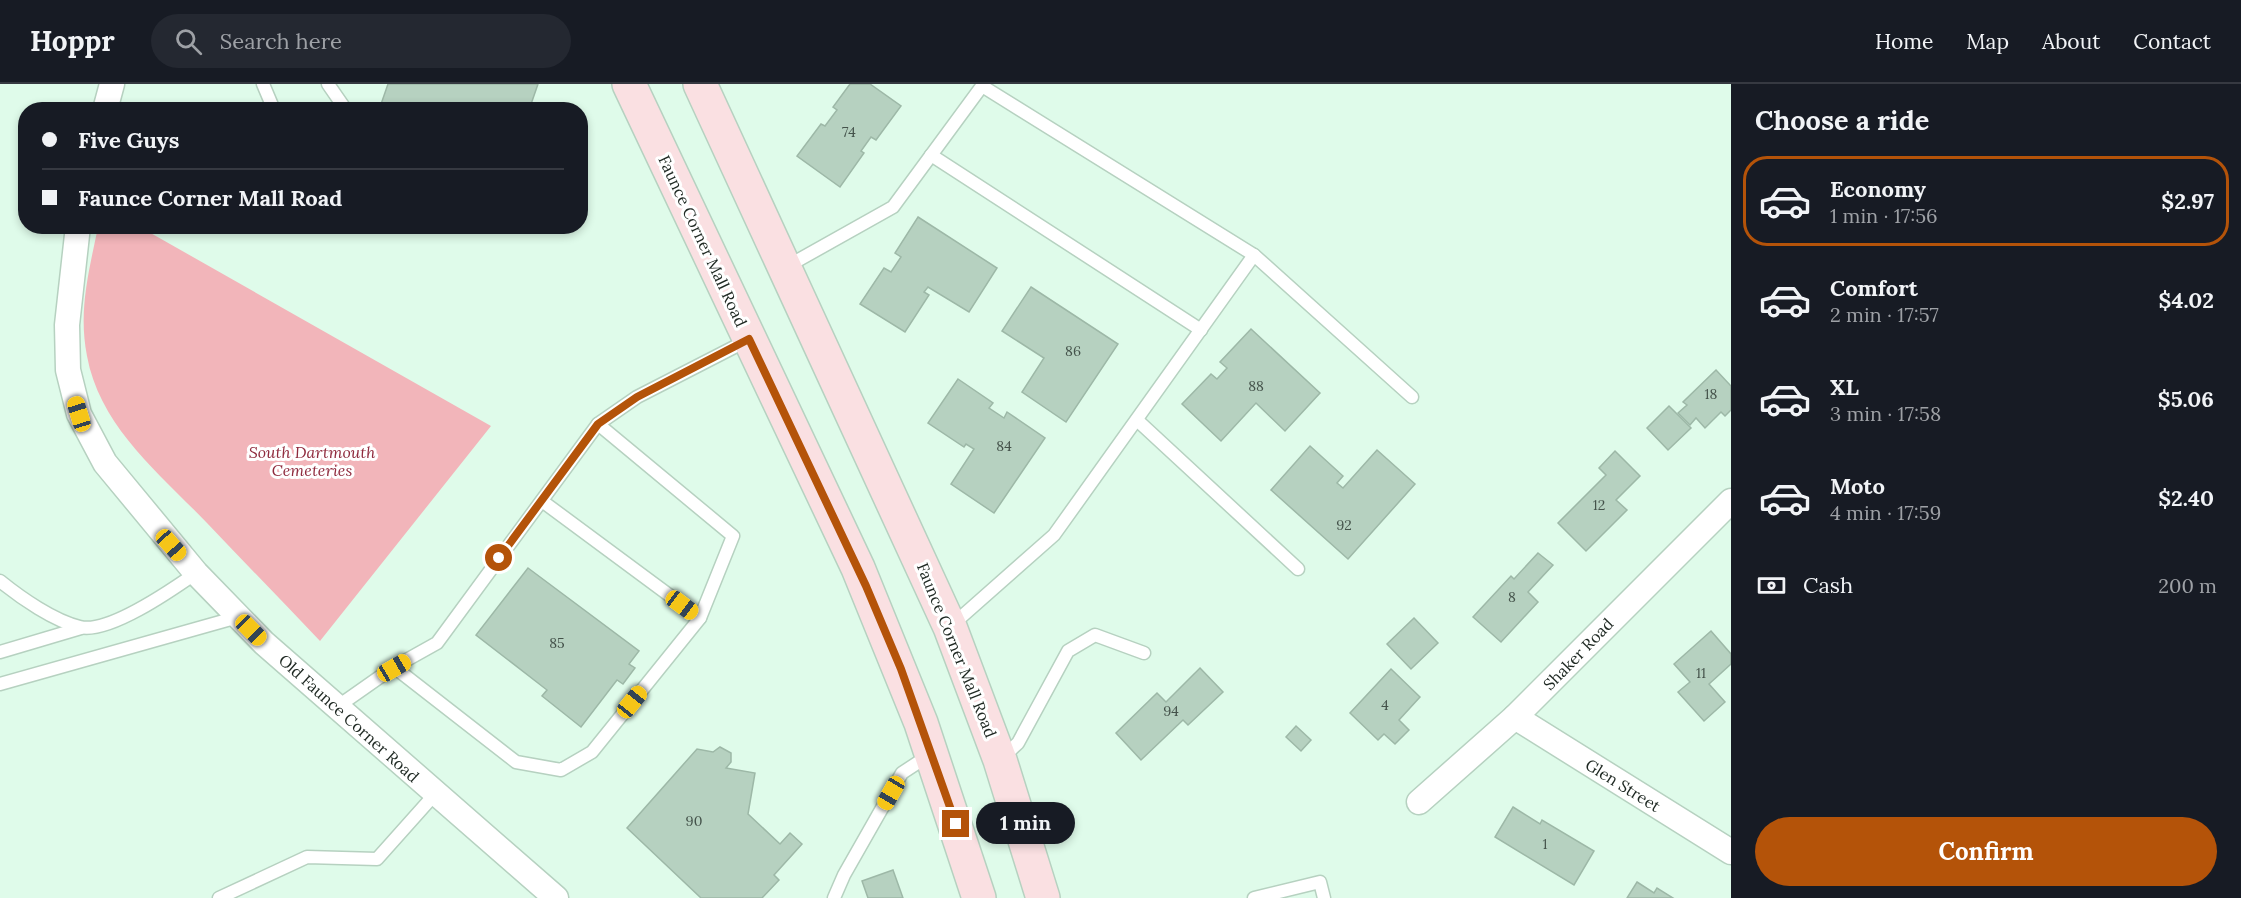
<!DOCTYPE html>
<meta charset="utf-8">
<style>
body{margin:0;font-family:Lora,serif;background:#242831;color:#f1f3f6;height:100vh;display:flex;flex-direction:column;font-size:22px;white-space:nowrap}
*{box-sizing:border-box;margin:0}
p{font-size:20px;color:#9ea1a6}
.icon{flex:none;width:33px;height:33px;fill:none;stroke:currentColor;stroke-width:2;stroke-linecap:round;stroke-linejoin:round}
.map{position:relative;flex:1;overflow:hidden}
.sheet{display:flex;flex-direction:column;background:#171b24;width:510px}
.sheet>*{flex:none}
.hud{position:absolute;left:18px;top:18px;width:570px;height:132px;border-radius:24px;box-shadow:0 3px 9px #0003;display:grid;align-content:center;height:132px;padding:0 24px;background:#171b24}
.end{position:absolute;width:27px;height:27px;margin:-14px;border:8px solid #b45309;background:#fff;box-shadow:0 0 0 3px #fff}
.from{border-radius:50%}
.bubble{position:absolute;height:42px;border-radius:21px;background:#171b24;box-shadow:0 3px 9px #0003;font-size:20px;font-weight:700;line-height:42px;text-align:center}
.car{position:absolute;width:18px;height:36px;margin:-18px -9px;border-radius:8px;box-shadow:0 0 4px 2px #0007;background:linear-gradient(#f5c518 24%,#345 0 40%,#f5c518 0 76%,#345 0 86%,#f5c518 0)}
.hud b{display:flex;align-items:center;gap:21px;height:57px;font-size:22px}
.hud b+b{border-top:2px solid #363941}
.hud i{width:15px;height:15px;background:#f1f3f6}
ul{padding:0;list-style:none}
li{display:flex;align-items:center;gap:18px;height:90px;margin:0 12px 9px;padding:0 12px;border:3px solid transparent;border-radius:24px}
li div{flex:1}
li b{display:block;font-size:22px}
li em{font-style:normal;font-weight:700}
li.active{border-color:#b45309}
li>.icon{width:54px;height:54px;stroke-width:1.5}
h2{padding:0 24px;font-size:27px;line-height:72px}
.pay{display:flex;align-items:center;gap:15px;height:66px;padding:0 24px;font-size:22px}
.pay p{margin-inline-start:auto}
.button{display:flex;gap:12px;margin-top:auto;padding:12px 24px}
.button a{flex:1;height:69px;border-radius:36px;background:#b45309;color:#fff;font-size:24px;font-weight:700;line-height:69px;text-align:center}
header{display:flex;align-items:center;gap:36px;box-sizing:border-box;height:84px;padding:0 30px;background:#171b24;border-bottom:2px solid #363941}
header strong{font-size:28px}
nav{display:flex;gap:33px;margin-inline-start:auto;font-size:21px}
.search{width:420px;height:54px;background:#242831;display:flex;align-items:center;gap:15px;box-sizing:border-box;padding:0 21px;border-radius:33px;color:#9ea1a6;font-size:22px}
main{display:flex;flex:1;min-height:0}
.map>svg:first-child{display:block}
</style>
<header>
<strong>Hoppr</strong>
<div class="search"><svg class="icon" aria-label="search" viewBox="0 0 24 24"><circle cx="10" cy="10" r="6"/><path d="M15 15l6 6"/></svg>Search here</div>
<nav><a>Home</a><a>Map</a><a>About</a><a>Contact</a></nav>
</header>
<main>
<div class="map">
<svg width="1731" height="814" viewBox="0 0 1731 814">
<rect width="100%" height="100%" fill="#dffbea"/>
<path fill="#f2b5ba" d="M98,143H140L491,342L320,557C283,518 245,479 207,439C160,390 100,343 87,272C78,227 89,187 98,143Z"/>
<g fill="#b6d1c0" stroke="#9db8a7" stroke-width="1.5">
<path d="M388,0H538L529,26H485L476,22L474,26H379Z"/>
<path d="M850,0H870L901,22L876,56L871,53L861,67L864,69L840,103L797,72L821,40L825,42L837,26L833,23Z"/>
<path d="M918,133L997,184L969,228L928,203L924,208L929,211L905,248L860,220L884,184L891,188L901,173L895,169Z"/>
<path d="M1031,203L1118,260L1066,338L1022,308L1044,274L1002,247Z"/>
<path d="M1251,245L1320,309L1285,347L1256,319L1221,357L1182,320L1211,290L1217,295L1227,284L1220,278Z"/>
<path d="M1716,286L1731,302V326L1725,332L1721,328L1705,344L1696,334L1690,341L1678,329L1687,321L1683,318Z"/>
<path d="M958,295L993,319L989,324L1004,334L1007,328L1045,354L994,429L951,400L974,365L966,360L964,363L928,339Z"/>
<path d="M1669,322L1691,344L1668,366L1647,344Z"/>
<path d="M1310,362L1343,392L1337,399L1343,404L1377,366L1415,400L1348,475L1271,406Z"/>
<path d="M1615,367L1640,392L1616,416L1627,426L1586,467L1558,439L1606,391L1599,384Z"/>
<path d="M1538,469L1553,481L1528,508L1538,518L1501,558L1473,533L1511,492L1514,495Z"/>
<path d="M528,484L639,567L629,580L635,584L623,600L617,596L581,643L542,612L547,606L476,551Z"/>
<path d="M1414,534L1438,559L1411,585L1387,560Z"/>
<path d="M1711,547L1731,570V580L1709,600L1725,618L1704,637L1678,608L1690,598L1674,580Z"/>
<path d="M1200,584L1223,608L1188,641L1183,636L1141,676L1116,649L1157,609L1166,618Z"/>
<path d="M1391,585L1420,613L1399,636L1409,646L1395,660L1384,650L1378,656L1350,629Z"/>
<path d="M1296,642L1311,656L1301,667L1286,653Z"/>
<path d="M720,663L731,669V678L726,684L755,689L748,730L780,760L790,749L802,760L774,791L779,796L762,814H701L627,744L697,665L713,668Z"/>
<path d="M1513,723L1540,740L1542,736L1594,767L1574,801L1495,753Z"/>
<path d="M893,786L903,814H868L862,797Z"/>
<path d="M1637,798L1654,809L1657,804L1673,814H1627Z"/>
</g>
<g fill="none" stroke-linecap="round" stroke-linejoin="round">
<defs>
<g id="lane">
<path d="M263,0L274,26"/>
<path d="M328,0L346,26"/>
<path d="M931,71L1201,246"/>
<path d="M786,183L893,123L982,2L1254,171L1412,313"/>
<path d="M1137,336L1298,485"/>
<path d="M542,417L700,534"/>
<path d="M0,497C21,514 54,537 80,543C109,550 173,505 196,489"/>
<path d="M951,542L1054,451L1254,171"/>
<path d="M0,568L81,544"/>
<path d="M394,583L516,678L561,686L592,668L700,534L733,452L598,340"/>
<path d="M0,600L238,533"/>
<path d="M337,623L394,583L437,559L598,340L637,313L748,256"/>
<path d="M1003,673L1018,659L1068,567L1095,551L1144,569"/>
<path d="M219,814L307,773L377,775L435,710"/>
<path d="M834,814L844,791L902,689L931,670"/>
<path d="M1254,814L1320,798L1324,814"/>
</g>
<g id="street">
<path d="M105,26L112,0"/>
<path d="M78,142L67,241L68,286L79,330L105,379L196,489L264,559L556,814"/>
<path d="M1515,633L1731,768"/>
<path d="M1419,718L1515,633L1731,417"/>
</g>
<g id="secondary">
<path d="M629,0L858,484L921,639L979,814"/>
<path d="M700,0L950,543L1000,676L1043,814"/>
</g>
</defs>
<use href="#lane" stroke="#b6d1c0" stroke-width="15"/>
<use href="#street" stroke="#b6d1c0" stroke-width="27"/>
<use href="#secondary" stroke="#b6d1c0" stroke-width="36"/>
<use href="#lane" stroke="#fff" stroke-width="12"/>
<use href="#street" stroke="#fff" stroke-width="24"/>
<use href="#secondary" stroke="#fae0e2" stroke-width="33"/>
</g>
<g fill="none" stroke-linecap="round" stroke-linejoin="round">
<path stroke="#b45309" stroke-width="8" d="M499,474L598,340L637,313L749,255L866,502L901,585L956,740"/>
</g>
<g text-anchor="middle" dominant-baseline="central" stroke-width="6" stroke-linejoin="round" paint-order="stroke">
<g font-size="14" fill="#44524a">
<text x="849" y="48">74</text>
<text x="1073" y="267">86</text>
<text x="1256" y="302">88</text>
<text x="1711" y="310">18</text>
<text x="1004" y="362">84</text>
<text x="1599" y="421">12</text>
<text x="1344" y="441">92</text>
<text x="1512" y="513">8</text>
<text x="557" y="559">85</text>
<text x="1701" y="589">11</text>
<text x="1385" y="621">4</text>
<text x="1171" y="627">94</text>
<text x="694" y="737">90</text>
<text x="1545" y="760">1</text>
</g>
<g font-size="16" fill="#1e2822" stroke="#fff">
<text transform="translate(703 157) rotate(65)">Faunce Corner Mall Road</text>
<text transform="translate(957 566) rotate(68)">Faunce Corner Mall Road</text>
<text transform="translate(1578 570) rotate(-46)">Shaker Road</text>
<text transform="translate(349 634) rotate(42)">Old Faunce Corner Road</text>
<text transform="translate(1623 701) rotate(32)">Glen Street</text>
</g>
<g font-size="16" font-style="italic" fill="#8f2a3d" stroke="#fff">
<text x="312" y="368">South Dartmouth<tspan x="312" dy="18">Cemeteries</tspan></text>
</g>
</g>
</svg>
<i class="end from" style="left:499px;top:474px"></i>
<i class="end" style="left:956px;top:740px"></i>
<div class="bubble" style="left:976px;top:718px;width:99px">1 min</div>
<i class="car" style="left:79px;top:330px;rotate:343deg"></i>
<i class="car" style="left:171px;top:461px;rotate:138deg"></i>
<i class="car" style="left:682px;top:521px;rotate:127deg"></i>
<i class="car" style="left:251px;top:546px;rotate:135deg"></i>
<i class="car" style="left:394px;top:584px;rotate:60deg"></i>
<i class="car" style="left:632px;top:618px;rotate:39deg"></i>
<i class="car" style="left:891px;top:709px;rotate:210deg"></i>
<div class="hud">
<b><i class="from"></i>Five Guys</b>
<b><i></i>Faunce Corner Mall Road</b>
</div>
</div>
<section class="sheet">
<h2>Choose a ride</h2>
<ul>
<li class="active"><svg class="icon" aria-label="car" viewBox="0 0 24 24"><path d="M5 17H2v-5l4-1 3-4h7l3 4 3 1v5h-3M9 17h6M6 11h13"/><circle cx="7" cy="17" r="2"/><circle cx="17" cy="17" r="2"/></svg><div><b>Economy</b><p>1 min · 17:56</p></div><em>$2.97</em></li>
<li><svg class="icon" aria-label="car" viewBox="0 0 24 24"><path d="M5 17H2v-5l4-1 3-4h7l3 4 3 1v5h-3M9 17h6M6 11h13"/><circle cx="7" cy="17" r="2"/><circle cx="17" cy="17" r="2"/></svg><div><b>Comfort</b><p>2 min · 17:57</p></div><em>$4.02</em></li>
<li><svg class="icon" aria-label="car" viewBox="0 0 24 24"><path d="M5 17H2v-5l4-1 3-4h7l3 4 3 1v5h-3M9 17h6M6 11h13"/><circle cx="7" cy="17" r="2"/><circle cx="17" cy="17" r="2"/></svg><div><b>XL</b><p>3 min · 17:58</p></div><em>$5.06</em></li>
<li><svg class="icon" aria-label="car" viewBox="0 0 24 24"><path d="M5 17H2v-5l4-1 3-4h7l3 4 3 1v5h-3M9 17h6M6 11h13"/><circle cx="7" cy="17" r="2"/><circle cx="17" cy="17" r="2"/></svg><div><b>Moto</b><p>4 min · 17:59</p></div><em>$2.40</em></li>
</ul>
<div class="pay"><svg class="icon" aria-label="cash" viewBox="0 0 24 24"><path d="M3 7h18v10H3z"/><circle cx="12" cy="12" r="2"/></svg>Cash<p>200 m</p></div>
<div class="button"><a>Confirm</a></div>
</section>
</main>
